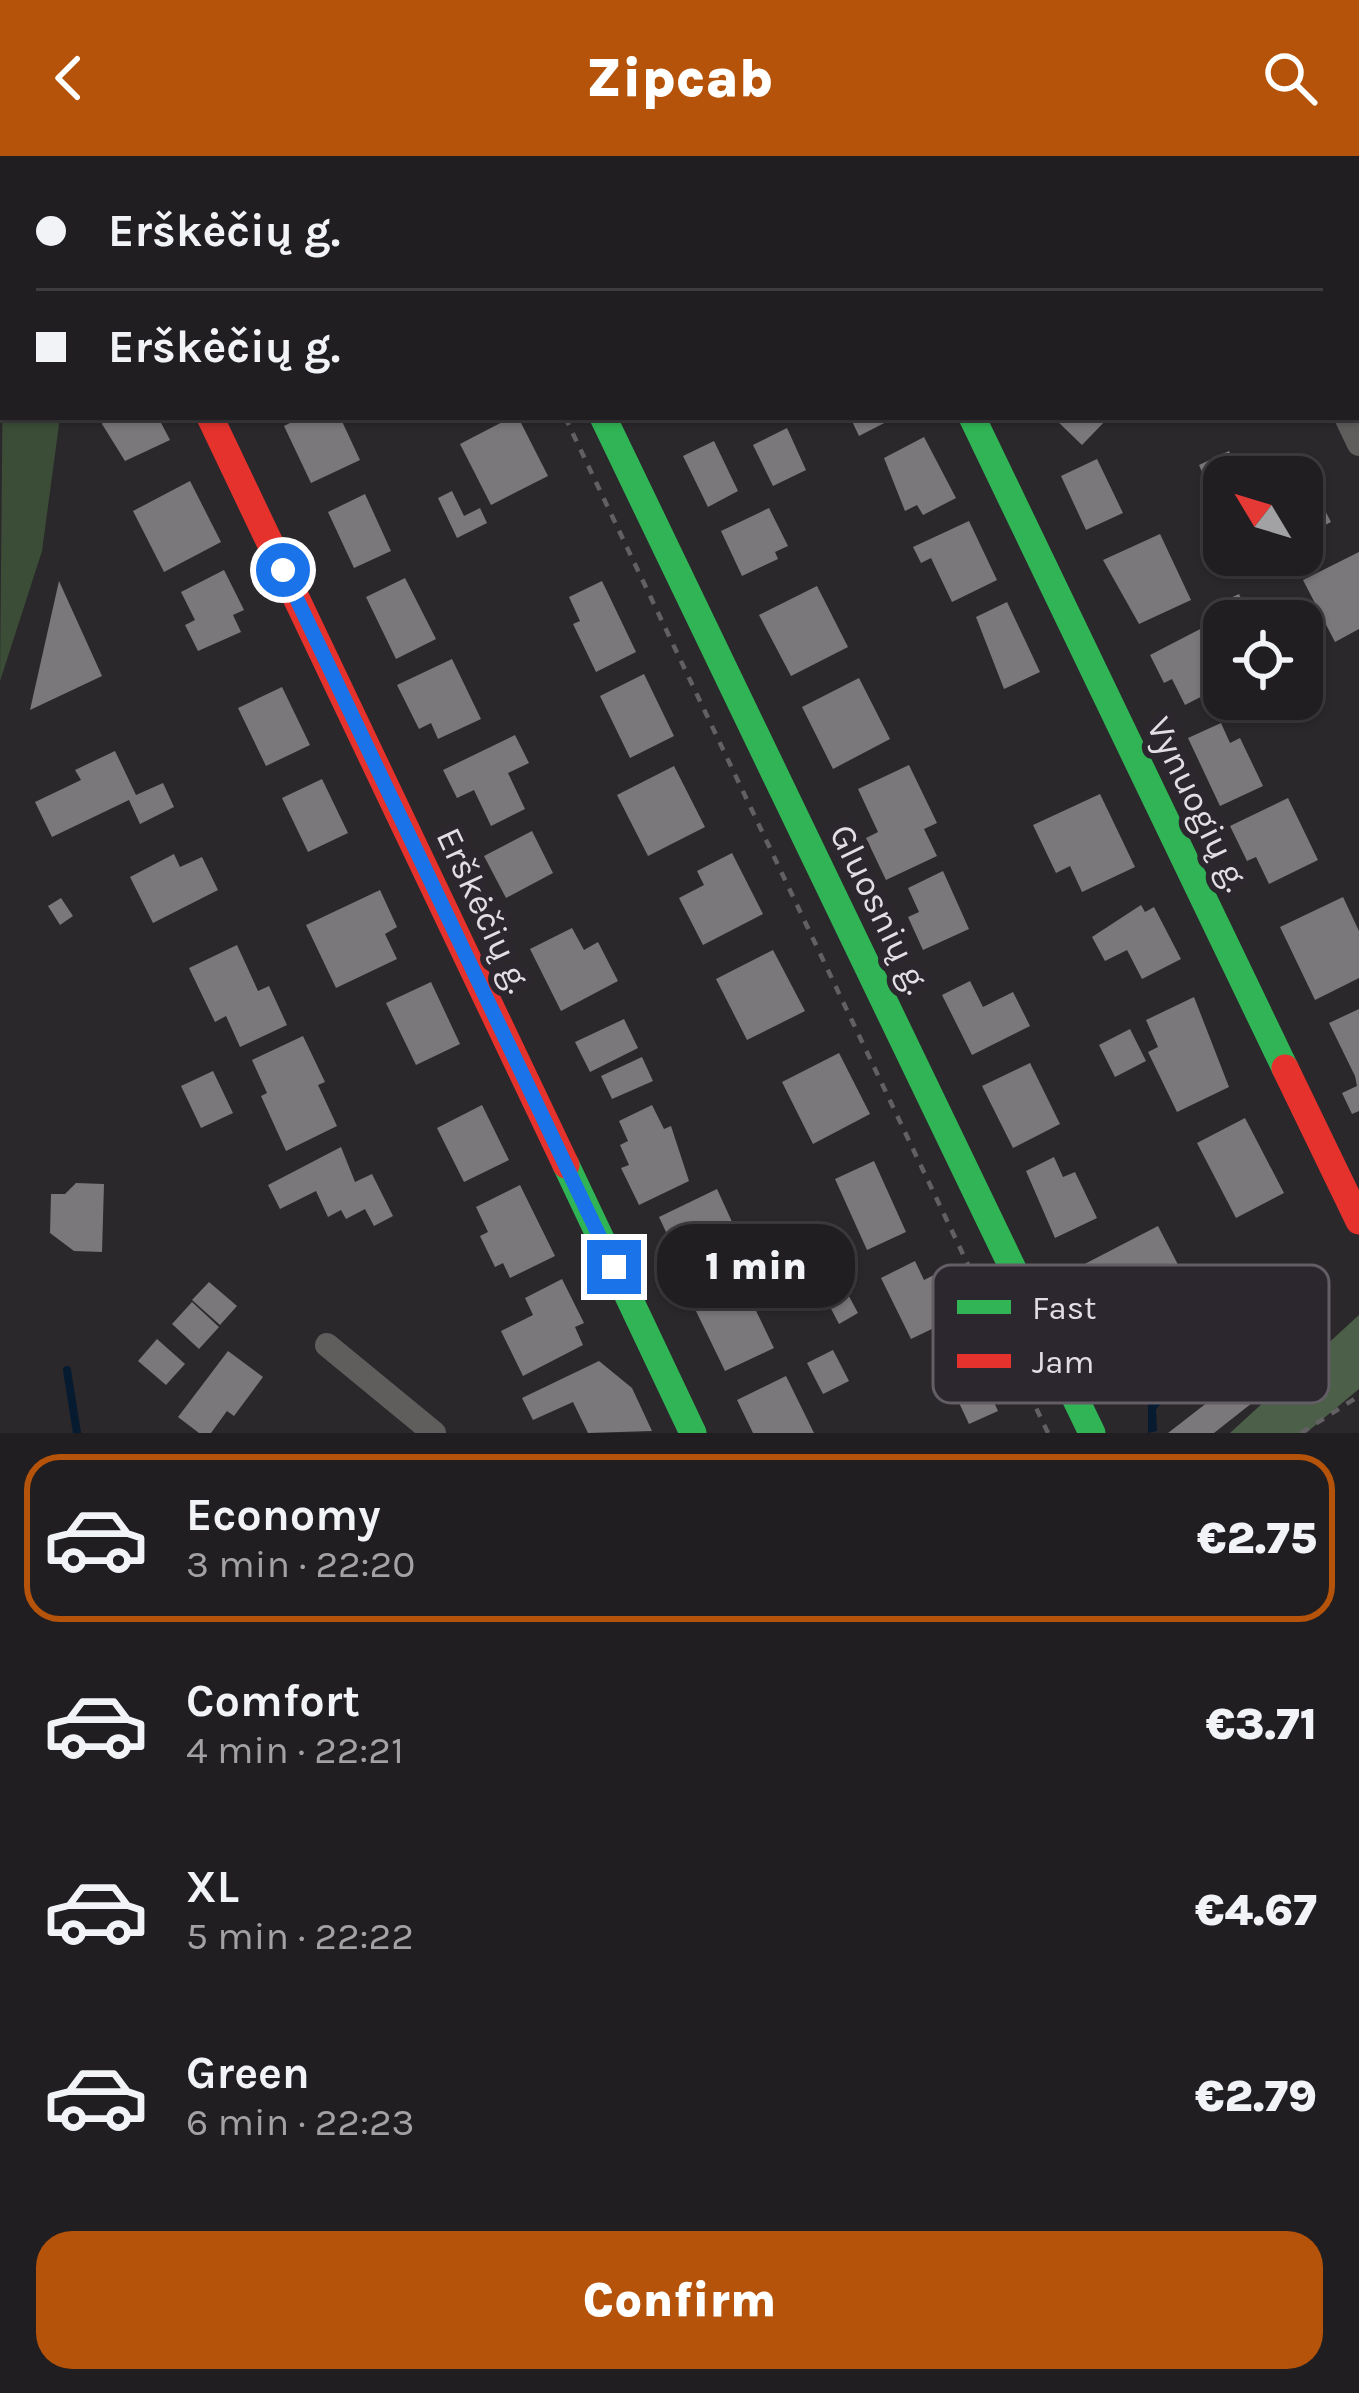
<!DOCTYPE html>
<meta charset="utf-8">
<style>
body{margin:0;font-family:Karla,sans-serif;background:#2d2b2e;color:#f1f3f6;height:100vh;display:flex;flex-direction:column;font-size:45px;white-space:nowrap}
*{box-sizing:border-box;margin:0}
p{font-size:39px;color:#a2a2a5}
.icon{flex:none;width:66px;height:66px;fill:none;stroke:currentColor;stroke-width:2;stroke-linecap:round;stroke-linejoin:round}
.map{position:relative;height:1277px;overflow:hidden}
.drawer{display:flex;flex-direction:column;background:#201e21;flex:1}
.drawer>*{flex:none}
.guide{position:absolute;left:0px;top:0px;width:1359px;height:264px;box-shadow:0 3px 9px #0004,0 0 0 3px #3d3c3f;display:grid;align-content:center;height:264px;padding:0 36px;background:#201e21}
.needle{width:78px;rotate:308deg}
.buttons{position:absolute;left:1203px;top:300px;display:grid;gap:24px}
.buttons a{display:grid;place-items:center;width:120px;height:120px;border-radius:24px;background:#201e21;box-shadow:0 3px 9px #0004,0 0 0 3px #3d3c3f;font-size:60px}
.end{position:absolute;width:54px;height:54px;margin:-27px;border:15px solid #1a73e8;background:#fff;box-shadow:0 0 0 6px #fff}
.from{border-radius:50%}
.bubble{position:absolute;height:84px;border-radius:36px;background:#201e21;box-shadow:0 3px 9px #0004,0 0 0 3px #3d3c3f;font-size:39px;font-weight:800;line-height:84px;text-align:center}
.guide b{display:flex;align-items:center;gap:42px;height:114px;font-size:45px}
.guide b+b{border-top:3px solid #3d3c3f}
.guide i{width:30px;height:30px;background:#f1f3f6}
ul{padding:21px 0 0;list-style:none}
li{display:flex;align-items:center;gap:36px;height:168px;margin:0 24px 18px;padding:0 12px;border:6px solid transparent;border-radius:36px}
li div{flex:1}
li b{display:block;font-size:45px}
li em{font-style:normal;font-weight:800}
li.selected{border-color:#b45309}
li>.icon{width:108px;height:108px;stroke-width:1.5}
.action{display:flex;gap:24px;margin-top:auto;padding:24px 36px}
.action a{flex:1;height:138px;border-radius:36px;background:#b45309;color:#fff;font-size:48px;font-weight:800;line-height:138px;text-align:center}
header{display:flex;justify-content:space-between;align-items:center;height:156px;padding:0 36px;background:#b45309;color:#fff;font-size:54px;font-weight:800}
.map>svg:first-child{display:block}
</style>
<header><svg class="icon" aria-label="back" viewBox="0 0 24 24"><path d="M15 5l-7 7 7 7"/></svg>Zipcab<svg class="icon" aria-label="search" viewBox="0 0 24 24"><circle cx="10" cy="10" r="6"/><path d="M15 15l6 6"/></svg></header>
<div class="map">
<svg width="1359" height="1277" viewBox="0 0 1359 1277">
<rect width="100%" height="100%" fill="#2b282c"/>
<path fill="#3b4d37" d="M3,197V261H60L42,395L0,525Z"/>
<path fill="#4c5f48" d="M1359,1159V1233L1306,1277H1230Z"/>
<path fill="#071b30" d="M1182,1174L1197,1182C1214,1217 1172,1231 1156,1254L1157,1275L1148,1277V1248L1133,1213Z"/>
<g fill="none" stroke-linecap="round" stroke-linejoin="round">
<g stroke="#071b30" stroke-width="8">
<path d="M0,5V0"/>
<path d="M67,1214L77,1277"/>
</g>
</g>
<g fill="#7b787b">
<path d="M105,261H158L170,284L125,305L102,268Z"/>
<path d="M302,261H340L360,304L311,327L284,270Z"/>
<path d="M512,261H518L548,320L491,349L460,288Z"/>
<path d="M850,261H896L859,280Z"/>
<path d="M1053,261H1109L1082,289Z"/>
<path d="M787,272L806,314L773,330L753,289Z"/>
<path d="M924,281L956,342L923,359L917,349L905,355L884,302Z"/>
<path d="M714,285L738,335L708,351L683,300Z"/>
<path d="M1229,295L1239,316L1208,330L1199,309Z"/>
<path d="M1097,303L1123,357L1086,374L1061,320Z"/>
<path d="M1304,314L1331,366L1302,381V321H1290Z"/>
<path d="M190,325L221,386L164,416L133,355Z"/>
<path d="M452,335L464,360L480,352L487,367L457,382L438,342Z"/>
<path d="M365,338L391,395L354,412L328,356Z"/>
<path d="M769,352L788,390L775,396L778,403L742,420L721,375Z"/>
<path d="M969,365L997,424L952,446L931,402L921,407L913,391Z"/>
<path d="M1160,378L1191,444L1139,468L1103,404Z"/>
<path d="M1359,396V473L1335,486L1303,424Z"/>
<path d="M224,414L244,454L233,459L241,476L198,495L185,469L195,464L181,436Z"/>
<path d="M405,422L436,483L396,503L366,441Z"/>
<path d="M59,425L102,520L30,554Z"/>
<path d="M602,425L636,496L596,516L573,468L580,465L569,441Z"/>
<path d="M817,430L848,491L791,520L759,459Z"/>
<path d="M1239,438L1250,461L1222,465L1215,449Z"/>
<path d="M1007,446L1040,516L1004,533L976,461Z"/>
<path d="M1208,469L1224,499V529L1185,549L1172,523L1164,527L1150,499Z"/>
<path d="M452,503L481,563L438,583L431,567L419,573L397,529Z"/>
<path d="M644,518L674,580L630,602L600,540Z"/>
<path d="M859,522L890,583L833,613L802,551Z"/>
<path d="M282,531L310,589L266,610L238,552Z"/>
<path d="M1221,567L1230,587L1240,582L1263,630L1220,650L1188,582Z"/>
<path d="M515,579L529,607L508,617L525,653L491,670L474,634L457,642L443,614Z"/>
<path d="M115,595L136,639L163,627L174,651L140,668L129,644L52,681L35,646L81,624L75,614Z"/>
<path d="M909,609L937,667L924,673L937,700L886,724L866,682L878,676L858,633Z"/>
<path d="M674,610L705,671L648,700L617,639Z"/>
<path d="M322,623L348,677L308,696L282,642Z"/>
<path d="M1100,638L1135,711L1082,736L1070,710L1056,717L1033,669Z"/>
<path d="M1288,642L1318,704L1269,728L1256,701L1247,705L1230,670Z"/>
<path d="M532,675L553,717L506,742L484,700Z"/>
<path d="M732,697L763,758L703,789L679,742L704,729L697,715Z"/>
<path d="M174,698L180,711L202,701L218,734L153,767L130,721Z"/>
<path d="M943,715L969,773L923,794L908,761L919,756L908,732Z"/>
<path d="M380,734L397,771L385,778L397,803L336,832L306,769Z"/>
<path d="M1343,741L1359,775V822L1315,844L1280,771Z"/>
<path d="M61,742L73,760L60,769L48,750Z"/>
<path d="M1141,749L1145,756L1154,751L1181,803L1142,823L1127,794L1105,805L1092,781Z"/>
<path d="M572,772L584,794L598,786L618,825L561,855L530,793Z"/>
<path d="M237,789L258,835L269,830L287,869L240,891L226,860L215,866L189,812Z"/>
<path d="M773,794L805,855L747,884L716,823Z"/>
<path d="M970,825L983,851L1013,836L1030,870L972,899L942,839Z"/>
<path d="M431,826L460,888L416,909L386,847Z"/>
<path d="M1194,841L1229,931L1177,956L1148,896L1158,891L1146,864Z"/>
<path d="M1359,853V955L1352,958L1342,937L1357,930L1355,920L1329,867Z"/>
<path d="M624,863L638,892L590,916L575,886Z"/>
<path d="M1130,873L1146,905L1115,921L1099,889Z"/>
<path d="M303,880L325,926L318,929L337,970L286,995L261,940L267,937L252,904Z"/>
<path d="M839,897L870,958L813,988L782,926Z"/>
<path d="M642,901L653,925L612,943L601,920Z"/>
<path d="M1030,907L1060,968L1013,992L982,930Z"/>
<path d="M213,915L233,957L201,972L181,930Z"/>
<path d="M482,949L509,1004L464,1026L437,972Z"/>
<path d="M652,949L664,973L671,970L689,1025L639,1049L621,1012L629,1009L620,989L628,985L619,965Z"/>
<path d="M1245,962L1284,1037L1236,1062L1197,987Z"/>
<path d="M341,991L355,1026L372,1018L393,1060L374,1070L365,1053L346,1063L341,1054L328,1061L316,1035L280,1053L268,1029Z"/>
<path d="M1054,1001L1063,1021L1075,1016L1097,1062L1055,1082L1026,1015Z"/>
<path d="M874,1005L906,1076L867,1094L835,1023Z"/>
<path d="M76,1027L104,1028L102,1096L74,1095L50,1077L51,1038H65Z"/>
<path d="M520,1029L555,1100L510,1122L503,1107L495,1111L480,1080L488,1076L476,1051Z"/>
<path d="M717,1033L733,1068L721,1074L734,1101L688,1123L659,1061Z"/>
<path d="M1158,1070L1188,1128L1164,1140L1158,1127L1144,1135L1150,1146L1133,1155L1136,1162L1106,1178L1073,1114Z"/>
<path d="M915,1105L924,1124L940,1116L961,1159L911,1183L881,1122Z"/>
<path d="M562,1123L584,1167L575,1171L583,1189L523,1220L501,1175L533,1159L525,1142Z"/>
<path d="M209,1126L237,1150L220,1169L192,1144Z"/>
<path d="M744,1130L774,1192L725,1215L695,1153Z"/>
<path d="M845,1133L858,1157L839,1168L826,1143Z"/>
<path d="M192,1146L219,1171L199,1193L172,1168Z"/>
<path d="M157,1183L185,1208L166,1229L138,1205Z"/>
<path d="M966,1186L998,1255L969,1268L937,1200Z"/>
<path d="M833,1194L849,1225L823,1238L807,1207Z"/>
<path d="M228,1195L263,1221L234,1260L227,1255L211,1277H199L178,1261Z"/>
<path d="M599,1205L632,1232L652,1275L588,1277L573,1246L533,1264L522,1242Z"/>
<path d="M786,1220L814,1277H753L737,1244Z"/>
<path d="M1235,1225L1252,1247L1214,1277H1168Z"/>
</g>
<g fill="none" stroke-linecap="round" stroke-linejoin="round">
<g stroke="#626062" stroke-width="4.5" stroke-dasharray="9 9" stroke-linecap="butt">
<path d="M565,261L1048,1277"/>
<path d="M1301,1277L1359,1240"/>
</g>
<g stroke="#5f5e5d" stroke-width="24">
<path d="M479,0L480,3"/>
<path d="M847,0L848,3"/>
<path d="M1221,0L1223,3"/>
<path d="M517,3L523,0"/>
<path d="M1346,261L1359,288"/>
<path d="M327,1189L434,1277"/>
</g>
<g stroke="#30b455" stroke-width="27">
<path d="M353,3L359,0"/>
<path d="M603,261L1092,1277"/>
<path d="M972,261L1285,912"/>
<path d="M566,1009L693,1277"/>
</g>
<g stroke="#e5322d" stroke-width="27">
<path d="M0,178L3,176"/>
<path d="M210,261L566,1009"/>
<path d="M1285,912L1359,1065"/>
</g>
</g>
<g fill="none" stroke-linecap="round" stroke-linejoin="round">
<path stroke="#1a73e8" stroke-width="15" d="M283,414L614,1111"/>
</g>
<g text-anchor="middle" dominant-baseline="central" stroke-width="12" stroke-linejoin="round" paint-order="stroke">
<g font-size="36" fill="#e2dee4" stroke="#2c262e">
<text transform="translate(1198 648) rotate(64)">Vynuogių g.</text>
<text transform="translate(880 753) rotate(64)">Gluosnių g.</text>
<text transform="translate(484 754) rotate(65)">Erškėčių g.</text>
</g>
</g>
<rect x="933" y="1109" width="396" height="138" rx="18" fill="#2c262e" stroke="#635d65" stroke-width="3"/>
<rect x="957" y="1144" width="54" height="14" fill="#30b455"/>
<rect x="957" y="1198" width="54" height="14" fill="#e5322d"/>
<g font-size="33" fill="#e2dee4">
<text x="1032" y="1163">Fast</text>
<text x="1032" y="1217">Jam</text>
</g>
</svg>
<div class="buttons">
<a><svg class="needle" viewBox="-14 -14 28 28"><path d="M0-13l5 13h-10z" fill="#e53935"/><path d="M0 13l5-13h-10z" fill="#a2a2a5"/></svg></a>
<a><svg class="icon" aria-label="locate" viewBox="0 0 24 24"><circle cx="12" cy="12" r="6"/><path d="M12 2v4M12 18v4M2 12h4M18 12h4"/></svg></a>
</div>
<i class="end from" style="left:283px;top:414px"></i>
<i class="end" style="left:614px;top:1111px"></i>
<div class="bubble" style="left:657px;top:1068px;width:198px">1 min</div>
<div class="guide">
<b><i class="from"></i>Erškėčių g.</b>
<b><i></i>Erškėčių g.</b>
</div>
</div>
<section class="drawer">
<ul>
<li class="selected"><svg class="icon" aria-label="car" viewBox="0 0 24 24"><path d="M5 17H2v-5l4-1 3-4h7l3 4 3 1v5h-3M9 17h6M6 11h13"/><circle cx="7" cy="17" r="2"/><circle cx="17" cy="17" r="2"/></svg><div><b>Economy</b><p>3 min · 22:20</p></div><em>€2.75</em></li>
<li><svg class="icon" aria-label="car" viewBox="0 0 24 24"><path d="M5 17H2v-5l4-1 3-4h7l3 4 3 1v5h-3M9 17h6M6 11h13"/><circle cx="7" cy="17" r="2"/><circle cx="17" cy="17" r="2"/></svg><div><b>Comfort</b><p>4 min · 22:21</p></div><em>€3.71</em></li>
<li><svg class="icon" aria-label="car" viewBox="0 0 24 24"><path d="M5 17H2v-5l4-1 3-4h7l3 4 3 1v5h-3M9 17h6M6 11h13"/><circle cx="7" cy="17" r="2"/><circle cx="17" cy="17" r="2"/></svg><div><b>XL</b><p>5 min · 22:22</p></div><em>€4.67</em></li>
<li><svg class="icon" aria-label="car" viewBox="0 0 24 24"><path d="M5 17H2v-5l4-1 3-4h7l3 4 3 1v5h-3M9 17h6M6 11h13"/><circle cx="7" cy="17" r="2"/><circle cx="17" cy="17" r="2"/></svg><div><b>Green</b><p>6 min · 22:23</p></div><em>€2.79</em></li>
</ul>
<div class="action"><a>Confirm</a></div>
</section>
